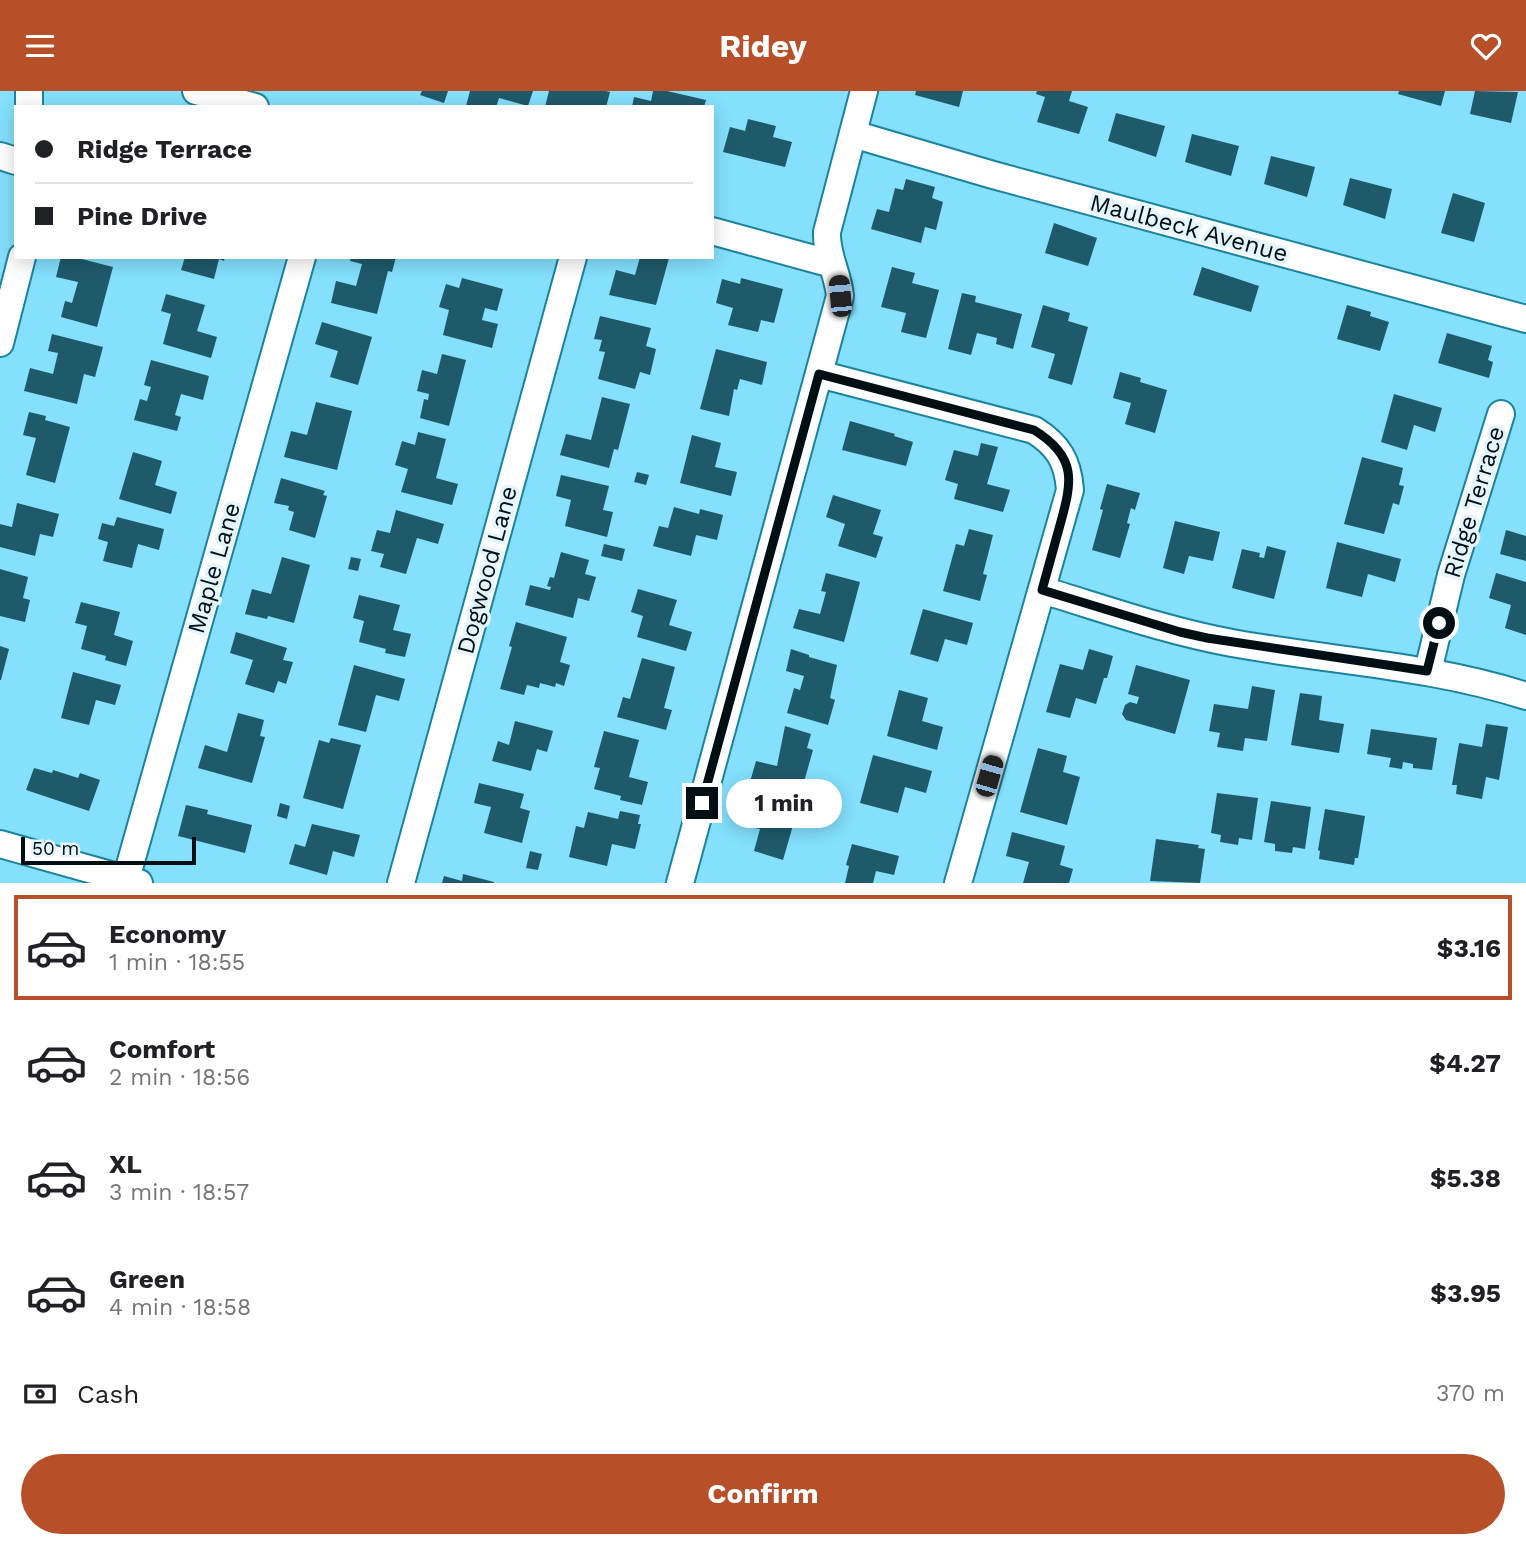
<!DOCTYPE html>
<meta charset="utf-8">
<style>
body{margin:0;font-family:"Work Sans",sans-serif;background:#f2f2f2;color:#202124;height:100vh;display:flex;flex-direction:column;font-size:26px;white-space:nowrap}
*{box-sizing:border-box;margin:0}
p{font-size:23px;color:#757577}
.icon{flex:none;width:38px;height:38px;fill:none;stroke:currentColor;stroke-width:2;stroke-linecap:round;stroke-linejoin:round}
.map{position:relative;height:792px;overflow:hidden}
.drawer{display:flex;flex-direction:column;background:#fff;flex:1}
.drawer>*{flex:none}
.top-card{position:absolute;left:14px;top:14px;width:700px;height:154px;border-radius:0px;box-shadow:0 4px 18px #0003;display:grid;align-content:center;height:154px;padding:0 21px;background:#fff}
.scale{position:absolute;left:21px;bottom:18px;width:175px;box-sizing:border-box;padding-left:7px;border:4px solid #000f14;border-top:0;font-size:19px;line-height:24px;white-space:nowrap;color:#000f14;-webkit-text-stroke:5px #e4f5fb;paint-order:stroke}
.end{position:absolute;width:32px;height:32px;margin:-16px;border:9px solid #000f14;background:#fff;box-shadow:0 0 0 4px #fff}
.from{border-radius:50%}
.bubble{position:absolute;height:49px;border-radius:24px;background:#fff;box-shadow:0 4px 18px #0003;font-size:23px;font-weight:700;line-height:49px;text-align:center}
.car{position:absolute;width:21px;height:42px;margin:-21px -10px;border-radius:9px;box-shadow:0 0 5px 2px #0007;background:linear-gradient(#222 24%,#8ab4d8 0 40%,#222 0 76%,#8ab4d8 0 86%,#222 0)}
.top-card b{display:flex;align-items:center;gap:24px;height:66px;font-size:26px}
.top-card b+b{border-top:2px solid #e0e0e0}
.top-card i{width:18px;height:18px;background:#202124}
ul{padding:12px 0 0;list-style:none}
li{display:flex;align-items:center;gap:21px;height:105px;margin:0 14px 10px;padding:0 7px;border:4px solid transparent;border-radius:0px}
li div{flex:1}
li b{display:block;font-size:26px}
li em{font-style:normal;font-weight:700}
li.selected{border-color:#b75028}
li>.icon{width:63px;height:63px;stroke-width:1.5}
.pay{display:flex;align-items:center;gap:18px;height:77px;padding:0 21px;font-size:26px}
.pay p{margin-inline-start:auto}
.cta{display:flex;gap:14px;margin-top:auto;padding:14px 21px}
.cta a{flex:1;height:80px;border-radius:42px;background:#b75028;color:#fff;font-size:28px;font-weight:700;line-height:80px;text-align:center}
header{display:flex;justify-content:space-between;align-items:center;height:91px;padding:0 21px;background:#b75028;color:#fff;font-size:32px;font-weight:700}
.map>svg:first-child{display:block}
</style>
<header><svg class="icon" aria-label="menu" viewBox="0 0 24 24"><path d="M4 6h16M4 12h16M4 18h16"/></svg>Ridey<svg class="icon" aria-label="heart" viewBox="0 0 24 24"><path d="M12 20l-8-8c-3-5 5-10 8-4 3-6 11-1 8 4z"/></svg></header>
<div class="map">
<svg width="1526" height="792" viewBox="0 0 1526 792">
<rect width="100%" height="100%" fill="#84e0fd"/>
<g fill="#1f5a6b">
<path d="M422,0H448L444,12L420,4Z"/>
<path d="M470,0H533L528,15L499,7L496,16H470L466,15Z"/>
<path d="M549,0H606L610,1L606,16H545Z"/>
<path d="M653,0H667L706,9L704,16H632L634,6L651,10Z"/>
<path d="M916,0H963L959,16L915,4Z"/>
<path d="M1037,0H1072L1069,10L1088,16L1079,43L1037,31L1045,6L1036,3Z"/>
<path d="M1399,0H1445L1441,15L1398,3Z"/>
<path d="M1475,0L1518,1L1511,32L1470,23Z"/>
<path d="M1116,22L1165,35L1156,66L1108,50Z"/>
<path d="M748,28L776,35L773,46L792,51L785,76L723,61L730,36L745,40Z"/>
<path d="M1192,43L1239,55L1231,85L1185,71Z"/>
<path d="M1271,65L1315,76L1307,106L1264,93Z"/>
<path d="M1350,87L1392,98L1385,128L1343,114Z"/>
<path d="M906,88L935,96L932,107L943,111L936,139L925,136L921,152L871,138L877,118L889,121L895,97L903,99Z"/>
<path d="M1453,102L1485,112L1474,151L1441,142Z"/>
<path d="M1054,132L1097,147L1088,175L1045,162Z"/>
<path d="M61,166H74L113,176L97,236L61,226L65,210L72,212L78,191L56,186Z"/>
<path d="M185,166H225L224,170L219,168L214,188L181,179Z"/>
<path d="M351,166H396L392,181L388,180L377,223L331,212L336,190L356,195L362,173L350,170Z"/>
<path d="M640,166L669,167L656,214L609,204L616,179L635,184Z"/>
<path d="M892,176L915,182L912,192L939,199L926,247L901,241L906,222L881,216Z"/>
<path d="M1202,176L1259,195L1251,221L1193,204Z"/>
<path d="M462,187L503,198L497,220L485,217L482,229L498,233L492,257L443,244L449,219L439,216L446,193L459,197Z"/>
<path d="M741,187L783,198L774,232L761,229L758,241L728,234L733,217L716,212L722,188L740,193Z"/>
<path d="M962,202L976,205L975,211L1022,223L1013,258L996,253L997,247L977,242L971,264L948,258Z"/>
<path d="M166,203L205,214L197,240L217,246L211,267L163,253L171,223L161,220Z"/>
<path d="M1043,214L1070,222L1068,230L1088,236L1072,294L1048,287L1055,263L1031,256Z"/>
<path d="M1347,214L1371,221L1370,225L1389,231L1380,260L1337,248Z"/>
<path d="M600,225L651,237L646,255L656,258L650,284L640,281L635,298L598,288L605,261L599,260L602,249L594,248Z"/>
<path d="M322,231L372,246L358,294L330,286L338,260L315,253Z"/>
<path d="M1447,242L1492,255L1488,269L1493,271L1489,287L1438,272Z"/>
<path d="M52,243L103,256L95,286L84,283L77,313L24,300L30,277L53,283L58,262L48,260Z"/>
<path d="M716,258L767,271L762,294L740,288L737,299L734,298L729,325L700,318Z"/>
<path d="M442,263L466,269L449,335L420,327L424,308L428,309L429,303L417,300L422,279L437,283Z"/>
<path d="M151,269L209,285L203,309L181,303L175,324L181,326L177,340L134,329L140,308L147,310L151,296L144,294Z"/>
<path d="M1120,281L1141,287L1140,291L1167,299L1155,342L1125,333L1131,312L1113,307Z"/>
<path d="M1394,303L1442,317L1435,341L1414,334L1407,359L1381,351Z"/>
<path d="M602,306L630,313L618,359L614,358L609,377L560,364L566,343L591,349Z"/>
<path d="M316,311L352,320L337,379L284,366L291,340L307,344Z"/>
<path d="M29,321L46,325L45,329L70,336L55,392L26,384L36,347L23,344Z"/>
<path d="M850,330L895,343L894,345L913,351L906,375L842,359Z"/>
<path d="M418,341L446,348L436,387L458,393L452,414L401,401L408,378L395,374L402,350L415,354Z"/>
<path d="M692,344L721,352L715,376L737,381L731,405L680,392Z"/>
<path d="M981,352L998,356L987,393L1010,399L1003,421L954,408L958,393L945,389L954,359L978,365Z"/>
<path d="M133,361L162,370L155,394L177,401L171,423L119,408Z"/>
<path d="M1362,366L1403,377L1399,394L1404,395L1399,414L1393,412L1384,443L1344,433Z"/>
<path d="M637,381L649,384L646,394L634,391Z"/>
<path d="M561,384L609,395L603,419L613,421L607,446L565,435L571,409L556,405Z"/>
<path d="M281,387L325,400L323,404L327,405L315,447L289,439L294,421L288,419L289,415L274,412Z"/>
<path d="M1107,393L1140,402L1135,419L1131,417L1127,432L1130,433L1120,467L1092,459L1103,419L1100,418Z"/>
<path d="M833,404L881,419L873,443L883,446L876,467L838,455L845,433L826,426Z"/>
<path d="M17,412L59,423L53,446L40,443L35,465L0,456V433L12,436Z"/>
<path d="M674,416L699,423L700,418L723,424L717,449L696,444L691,465L653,455L659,435L668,437Z"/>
<path d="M396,419L444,433L438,453L417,447L406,483L380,476L384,463L371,460L377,439L390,442Z"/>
<path d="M117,426L164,438L159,459L138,453L132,477L103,470L108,451L98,448L102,432L114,435Z"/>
<path d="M1175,430L1220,441L1213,470L1189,465L1184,483L1163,477Z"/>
<path d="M969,438L993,444L983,483L987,484L980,510L943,500L956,453L964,455Z"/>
<path d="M1506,439L1526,445V470L1500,463Z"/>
<path d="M1337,451L1401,468L1395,491L1368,483L1362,506L1326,497Z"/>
<path d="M604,453L625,458L622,470L601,465Z"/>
<path d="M1267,455L1286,460L1274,508L1232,497L1242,458L1260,462L1259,466L1264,467Z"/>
<path d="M561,461L589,469L585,483L596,486L589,510L578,507L573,527L525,514L530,494L550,499L551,496L547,495L550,486L554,487Z"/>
<path d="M282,466L310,474L294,532L268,525L267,528L245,523L252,498L271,503Z"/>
<path d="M351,466L361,468L358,480L348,478Z"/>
<path d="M0,478L28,486L23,507L30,509L25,531L0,525Z"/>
<path d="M826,482L860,491L844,551L793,537L799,518L820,523L826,501L821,500Z"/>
<path d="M1496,482L1526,491V544L1505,537L1511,514L1489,507Z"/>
<path d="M638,498L677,509L669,534L692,541L686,560L637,546L643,525L631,521Z"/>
<path d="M359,504L400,514L393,539L411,543L405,566L385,562L386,558L359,551L364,530L353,527Z"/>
<path d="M81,511L120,521L114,544L133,550L126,575L105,569L106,565L81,558L87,535L75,532Z"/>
<path d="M923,518L973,532L967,554L945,548L938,571L910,563Z"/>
<path d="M516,531L567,546L560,571L570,574L564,595L556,592L555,596L540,592L539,597L527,594L524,604L500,598L512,556L509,555Z"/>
<path d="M236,541L287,557L283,569L293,571L286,593L278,590L274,602L245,593L253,569L230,562Z"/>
<path d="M0,555L9,558L1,589H0Z"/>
<path d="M791,558L809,564V566L837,574L830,607L835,609L828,634L787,622L794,597L800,599L804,585L786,580Z"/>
<path d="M1089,558L1113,565L1107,587H1104L1096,613L1076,607L1070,627L1046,621L1060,573L1083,579Z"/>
<path d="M642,567L675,576L664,617L672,619L666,639L617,626L623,606L630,608Z"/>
<path d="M354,574L405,588L399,610L376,604L366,641L338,634Z"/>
<path d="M1136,574L1190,589L1175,643L1126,629L1122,623L1125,614L1130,611L1137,613L1139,606L1128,603Z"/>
<path d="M73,581L121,594L115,614L96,609L89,634L61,627Z"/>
<path d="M1252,595L1275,599L1267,650L1245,647L1243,660L1217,656L1220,642L1209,640L1214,613L1248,618Z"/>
<path d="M899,599L928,607L922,630L943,636L937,659L887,645Z"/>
<path d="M1300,602L1322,605L1319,629L1344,633L1339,662L1291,654Z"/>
<path d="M238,622L264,629L260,645L265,646L252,692L198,677L205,654L227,661Z"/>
<path d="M515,630L553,640L547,661L537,658L531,680L492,670L498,650L509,654Z"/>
<path d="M1486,633L1508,636L1499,689L1486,686L1482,708L1456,703L1457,694H1452L1459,652L1482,656Z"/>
<path d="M785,635L811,643L807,657L813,659L800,705L750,691L756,670L777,675Z"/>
<path d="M1371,638L1437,647L1432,679L1413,677V673L1403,671L1402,678L1389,676L1391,667L1367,663Z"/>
<path d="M604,640L639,649L629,686L648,691L642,714L620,709L621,705L594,698L600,677L594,676Z"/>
<path d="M331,647L361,654L343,718L303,707L319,649L329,652Z"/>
<path d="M1038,657L1067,665L1063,681L1080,686L1067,734L1020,721Z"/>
<path d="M873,664L932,680L926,702L905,696L898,722L860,712Z"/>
<path d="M34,677L52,682L53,679L78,687L80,682L100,689L89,720L26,699Z"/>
<path d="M479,692L524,703L520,717L530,720L522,752L484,742L491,716L474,712Z"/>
<path d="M1217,702L1258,707L1252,749L1239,747L1238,754L1220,751L1221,744L1211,742Z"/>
<path d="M1271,710L1311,716L1305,758L1293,756L1292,762L1275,760V753L1264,751Z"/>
<path d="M280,712L290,715L287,728L277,725Z"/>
<path d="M186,714L208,719L207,723L252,734L245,762L178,745Z"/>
<path d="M762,714L796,724L783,769L754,760L760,738L755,737Z"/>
<path d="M1325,718L1365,725L1358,767H1355L1354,774L1319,768L1320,760L1318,759Z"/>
<path d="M620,720L640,724L638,733H641L635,758L612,753L607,775L569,766L576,735L584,737L588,721L618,728Z"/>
<path d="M312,733L360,744L354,766L333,760L327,784L289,773L295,753L305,756Z"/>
<path d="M1012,741L1065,755L1060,774L1073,778L1069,792H1023L1029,771L1006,765Z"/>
<path d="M1156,748L1199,754L1198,757L1205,758L1200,792L1150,790Z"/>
<path d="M852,753L899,765L894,784L876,780L873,792H845L849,775L846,774Z"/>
<path d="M530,760L542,763L538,779L526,777Z"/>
<path d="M463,783L494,791V792H442L444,785L462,790Z"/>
</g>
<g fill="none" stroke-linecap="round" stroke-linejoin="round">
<defs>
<g id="minor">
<path d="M29,0V16"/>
<path d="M196,0L255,16"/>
<path d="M853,43L993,84L1526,228"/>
<path d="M0,65L16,70"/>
<path d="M712,140L832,173"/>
<path d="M0,252L22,166"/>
<path d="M819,283L1034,339C1058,354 1068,370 1070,399L958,792"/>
<path d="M1042,499C1105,518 1167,540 1232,552C1331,570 1430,574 1526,605"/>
<path d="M1428,580L1451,484L1501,323"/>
<path d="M0,753L139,792"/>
<path d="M126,788L302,166"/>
<path d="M401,792L573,166"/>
<path d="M680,792L840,205C838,182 826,164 827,141L864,0"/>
</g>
</defs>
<use href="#minor" stroke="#1a839d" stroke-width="30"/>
<use href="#minor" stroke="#fff" stroke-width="26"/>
</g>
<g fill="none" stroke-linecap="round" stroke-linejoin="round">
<path stroke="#000f14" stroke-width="9" d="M702,712L819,283L1034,339C1078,366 1072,391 1060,434C1054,456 1048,477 1042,499L1180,541L1207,547L1427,580L1439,532"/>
</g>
<g text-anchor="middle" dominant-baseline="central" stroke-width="7" stroke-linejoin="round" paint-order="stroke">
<g font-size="24" fill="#000f14" stroke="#e4f5fb">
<text transform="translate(1189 137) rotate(15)">Maulbeck Avenue</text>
<text transform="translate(1474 411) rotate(-73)">Ridge Terrace</text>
<text transform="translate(214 477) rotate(-74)">Maple Lane</text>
<text transform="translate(487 479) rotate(-75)">Dogwood Lane</text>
</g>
</g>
</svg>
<div class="scale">50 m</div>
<i class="end from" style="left:1439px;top:532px"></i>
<i class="end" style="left:702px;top:712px"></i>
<div class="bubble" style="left:726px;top:688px;width:116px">1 min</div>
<i class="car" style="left:840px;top:205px;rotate:355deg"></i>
<i class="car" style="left:989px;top:685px;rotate:16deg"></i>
<div class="top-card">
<b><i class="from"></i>Ridge Terrace</b>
<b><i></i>Pine Drive</b>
</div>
</div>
<section class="drawer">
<ul>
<li class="selected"><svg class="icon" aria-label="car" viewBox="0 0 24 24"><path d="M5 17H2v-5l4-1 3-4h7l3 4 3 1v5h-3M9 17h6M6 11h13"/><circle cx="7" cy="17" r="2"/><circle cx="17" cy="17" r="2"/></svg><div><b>Economy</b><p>1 min · 18:55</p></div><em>$3.16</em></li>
<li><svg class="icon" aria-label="car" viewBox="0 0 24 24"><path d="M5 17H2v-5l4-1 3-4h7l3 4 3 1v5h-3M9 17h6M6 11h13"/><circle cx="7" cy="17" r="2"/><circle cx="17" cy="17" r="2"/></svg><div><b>Comfort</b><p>2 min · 18:56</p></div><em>$4.27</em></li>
<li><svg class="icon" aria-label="car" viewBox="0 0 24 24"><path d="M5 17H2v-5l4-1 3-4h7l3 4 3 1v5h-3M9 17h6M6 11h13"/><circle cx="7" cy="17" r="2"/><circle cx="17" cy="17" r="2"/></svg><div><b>XL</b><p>3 min · 18:57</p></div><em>$5.38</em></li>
<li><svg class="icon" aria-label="car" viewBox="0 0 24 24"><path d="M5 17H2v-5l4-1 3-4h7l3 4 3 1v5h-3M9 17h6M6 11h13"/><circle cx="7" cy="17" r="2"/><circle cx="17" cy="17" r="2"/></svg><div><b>Green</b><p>4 min · 18:58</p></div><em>$3.95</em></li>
</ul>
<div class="pay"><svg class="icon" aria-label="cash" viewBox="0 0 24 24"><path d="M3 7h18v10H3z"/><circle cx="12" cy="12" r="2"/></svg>Cash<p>370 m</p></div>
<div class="cta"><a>Confirm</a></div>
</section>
